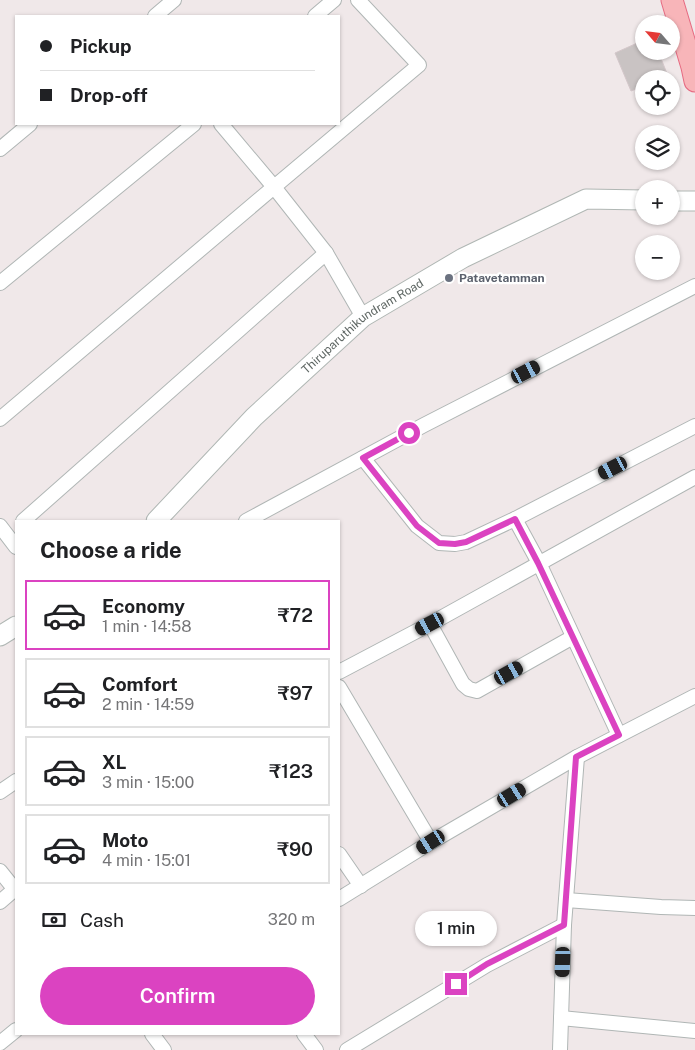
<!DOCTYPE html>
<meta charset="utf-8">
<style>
body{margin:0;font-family:"Public Sans",sans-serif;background:#f2f2f2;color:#202124;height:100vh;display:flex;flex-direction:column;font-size:19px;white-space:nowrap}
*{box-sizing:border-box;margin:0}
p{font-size:16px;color:#757577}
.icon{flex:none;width:28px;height:28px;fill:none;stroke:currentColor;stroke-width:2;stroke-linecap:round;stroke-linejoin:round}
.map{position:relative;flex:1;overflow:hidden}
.sheet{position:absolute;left:15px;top:520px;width:325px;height:515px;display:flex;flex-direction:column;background:#fff;border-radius:0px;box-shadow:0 1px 4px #0004}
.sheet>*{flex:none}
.banner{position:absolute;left:15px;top:15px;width:325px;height:110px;border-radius:0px;box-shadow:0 1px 4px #0004;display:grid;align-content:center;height:110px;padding:0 25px;background:#fff}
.needle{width:32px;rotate:298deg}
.fabs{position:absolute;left:635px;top:15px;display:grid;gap:10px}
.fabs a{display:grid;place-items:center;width:45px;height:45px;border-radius:50%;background:#fff;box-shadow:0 1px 4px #0004;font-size:25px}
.end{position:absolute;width:22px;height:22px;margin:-11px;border:6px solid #db43c1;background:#fff;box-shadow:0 0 0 2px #fff}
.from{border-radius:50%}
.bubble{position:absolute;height:35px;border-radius:18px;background:#fff;box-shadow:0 1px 4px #0004;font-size:16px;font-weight:600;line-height:35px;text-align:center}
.car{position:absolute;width:15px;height:30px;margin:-15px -8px;border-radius:6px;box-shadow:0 0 4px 1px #0007;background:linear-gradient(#222 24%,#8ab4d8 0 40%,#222 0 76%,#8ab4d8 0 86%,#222 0)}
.banner b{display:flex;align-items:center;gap:18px;height:48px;font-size:19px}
.banner b+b{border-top:1px solid #e0e0e0}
.banner i{width:12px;height:12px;background:#202124}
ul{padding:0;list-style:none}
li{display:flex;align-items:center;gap:15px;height:70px;margin:0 10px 8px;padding:0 15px;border:2px solid #e0e0e0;border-radius:0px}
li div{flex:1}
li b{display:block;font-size:19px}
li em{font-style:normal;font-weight:600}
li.on{border-color:#db43c1}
li>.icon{width:45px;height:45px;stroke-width:1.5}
h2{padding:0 25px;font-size:22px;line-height:60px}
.pay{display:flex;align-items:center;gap:12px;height:55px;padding:0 25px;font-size:19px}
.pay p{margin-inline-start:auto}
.button{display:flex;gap:10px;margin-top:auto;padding:10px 25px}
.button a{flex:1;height:58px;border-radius:30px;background:#db43c1;color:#fff;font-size:20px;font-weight:600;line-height:58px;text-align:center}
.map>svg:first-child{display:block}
</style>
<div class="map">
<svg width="695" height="1050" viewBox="0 0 695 1050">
<rect width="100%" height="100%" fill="#f0e8e9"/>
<path fill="#c9c3c3" stroke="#d4c7ca" d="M644,40V51H658L668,76L661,79H644V86L631,91L615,53Z"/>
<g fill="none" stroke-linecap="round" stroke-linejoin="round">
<defs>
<g id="street">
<path d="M358,0L419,65L274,187L326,253L363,317"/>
<path d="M155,16L174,0"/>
<path d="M315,16L334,0"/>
<path d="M0,149L30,124"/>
<path d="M0,283L194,124"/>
<path d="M0,419L274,187L221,124"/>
<path d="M363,458L417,526L439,543L455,544L466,542L515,519L539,563L619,735"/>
<path d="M515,519L695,426"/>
<path d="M23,521L326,253"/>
<path d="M246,521L424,425L695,286"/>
<path d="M0,526L16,547"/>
<path d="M430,624L463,684L469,689L477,691L573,637"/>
<path d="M339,672L430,624L695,477"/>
<path d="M339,687L431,842"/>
<path d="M0,792L16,781"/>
<path d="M339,854L361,886"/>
<path d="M0,871L16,891"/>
<path d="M339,899L431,842L577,757L695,696"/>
<path d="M566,900L661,907L695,908"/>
<path d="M0,902L15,889"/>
<path d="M561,1018L695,1031"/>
<path d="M152,1034L164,1050"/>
<path d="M304,1034L316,1050"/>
<path d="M0,1043L16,1030"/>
<path d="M347,1050L487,965L564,925"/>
<path d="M560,1050L564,925L577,757"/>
</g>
<g id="secondary">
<path d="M671,201H695"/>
<path id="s1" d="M156,521L254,417L363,317L463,258L586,199L644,200"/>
<path d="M0,636L16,626"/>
</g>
<path id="primary" d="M672,0L692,67L695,81"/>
</defs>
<use href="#street" stroke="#b0b6b5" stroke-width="16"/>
<use href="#secondary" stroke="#b0b7b4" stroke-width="21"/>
<use href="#primary" stroke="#e66b82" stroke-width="23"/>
<use href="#street" stroke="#fff" stroke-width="14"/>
<use href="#secondary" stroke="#fff" stroke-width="19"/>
<use href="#primary" stroke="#f8b5b9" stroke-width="21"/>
</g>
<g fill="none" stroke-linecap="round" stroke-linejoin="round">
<path stroke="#db43c1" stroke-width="6" d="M409,433L363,458L417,526L439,543L455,544L466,542L515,519L538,563L619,735L576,757L564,925L487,964L456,984"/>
</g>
<circle fill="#6b7280" stroke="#fff" stroke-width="2" cx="449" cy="278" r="5"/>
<g text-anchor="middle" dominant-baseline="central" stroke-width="4.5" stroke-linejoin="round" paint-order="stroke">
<g font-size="12" font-weight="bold" fill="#5b616d" stroke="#fff" text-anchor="start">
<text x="459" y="278">Patavetamman</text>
</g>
<g font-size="12" fill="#5f6764" stroke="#fff">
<text stroke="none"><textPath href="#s1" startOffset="285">Thiruparuthikundram Road</textPath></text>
</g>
</g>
</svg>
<div class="fabs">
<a><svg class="needle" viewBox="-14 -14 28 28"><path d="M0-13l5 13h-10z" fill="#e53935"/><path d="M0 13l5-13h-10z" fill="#757577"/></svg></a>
<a><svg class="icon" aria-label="locate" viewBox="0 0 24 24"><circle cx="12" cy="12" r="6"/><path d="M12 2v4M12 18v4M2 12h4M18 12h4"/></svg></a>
<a><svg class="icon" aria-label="layers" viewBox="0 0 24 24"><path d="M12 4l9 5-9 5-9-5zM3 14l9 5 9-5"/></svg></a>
<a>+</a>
<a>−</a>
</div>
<i class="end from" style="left:409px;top:433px"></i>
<i class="end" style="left:456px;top:984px"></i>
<div class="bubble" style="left:415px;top:911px;width:82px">1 min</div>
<i class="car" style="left:526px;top:372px;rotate:63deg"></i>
<i class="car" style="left:613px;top:468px;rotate:243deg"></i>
<i class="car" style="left:430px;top:624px;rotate:242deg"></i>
<i class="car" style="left:509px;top:673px;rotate:61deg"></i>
<i class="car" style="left:512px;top:795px;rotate:59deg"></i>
<i class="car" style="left:431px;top:842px;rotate:238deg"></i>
<i class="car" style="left:563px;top:962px;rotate:182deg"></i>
<div class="banner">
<b><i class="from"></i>Pickup</b>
<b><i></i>Drop-off</b>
</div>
<section class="sheet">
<h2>Choose a ride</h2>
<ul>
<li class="on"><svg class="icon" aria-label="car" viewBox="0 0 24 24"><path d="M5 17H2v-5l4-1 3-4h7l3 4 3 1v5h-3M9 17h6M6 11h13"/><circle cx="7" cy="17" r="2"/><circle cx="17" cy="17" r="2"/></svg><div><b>Economy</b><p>1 min · 14:58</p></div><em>₹72</em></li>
<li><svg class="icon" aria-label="car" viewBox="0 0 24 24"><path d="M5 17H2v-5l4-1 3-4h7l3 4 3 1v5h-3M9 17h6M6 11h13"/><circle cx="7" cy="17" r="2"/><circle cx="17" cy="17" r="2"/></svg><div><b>Comfort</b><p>2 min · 14:59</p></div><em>₹97</em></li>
<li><svg class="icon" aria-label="car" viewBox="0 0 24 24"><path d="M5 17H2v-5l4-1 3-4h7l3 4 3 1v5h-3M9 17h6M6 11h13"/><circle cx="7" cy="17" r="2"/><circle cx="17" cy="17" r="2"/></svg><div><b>XL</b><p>3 min · 15:00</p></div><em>₹123</em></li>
<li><svg class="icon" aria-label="car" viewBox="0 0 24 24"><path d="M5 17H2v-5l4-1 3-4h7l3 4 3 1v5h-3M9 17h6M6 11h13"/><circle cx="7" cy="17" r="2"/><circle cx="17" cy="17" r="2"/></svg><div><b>Moto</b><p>4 min · 15:01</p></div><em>₹90</em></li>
</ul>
<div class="pay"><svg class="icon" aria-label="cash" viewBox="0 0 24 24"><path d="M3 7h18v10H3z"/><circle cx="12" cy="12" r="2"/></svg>Cash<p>320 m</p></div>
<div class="button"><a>Confirm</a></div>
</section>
</div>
